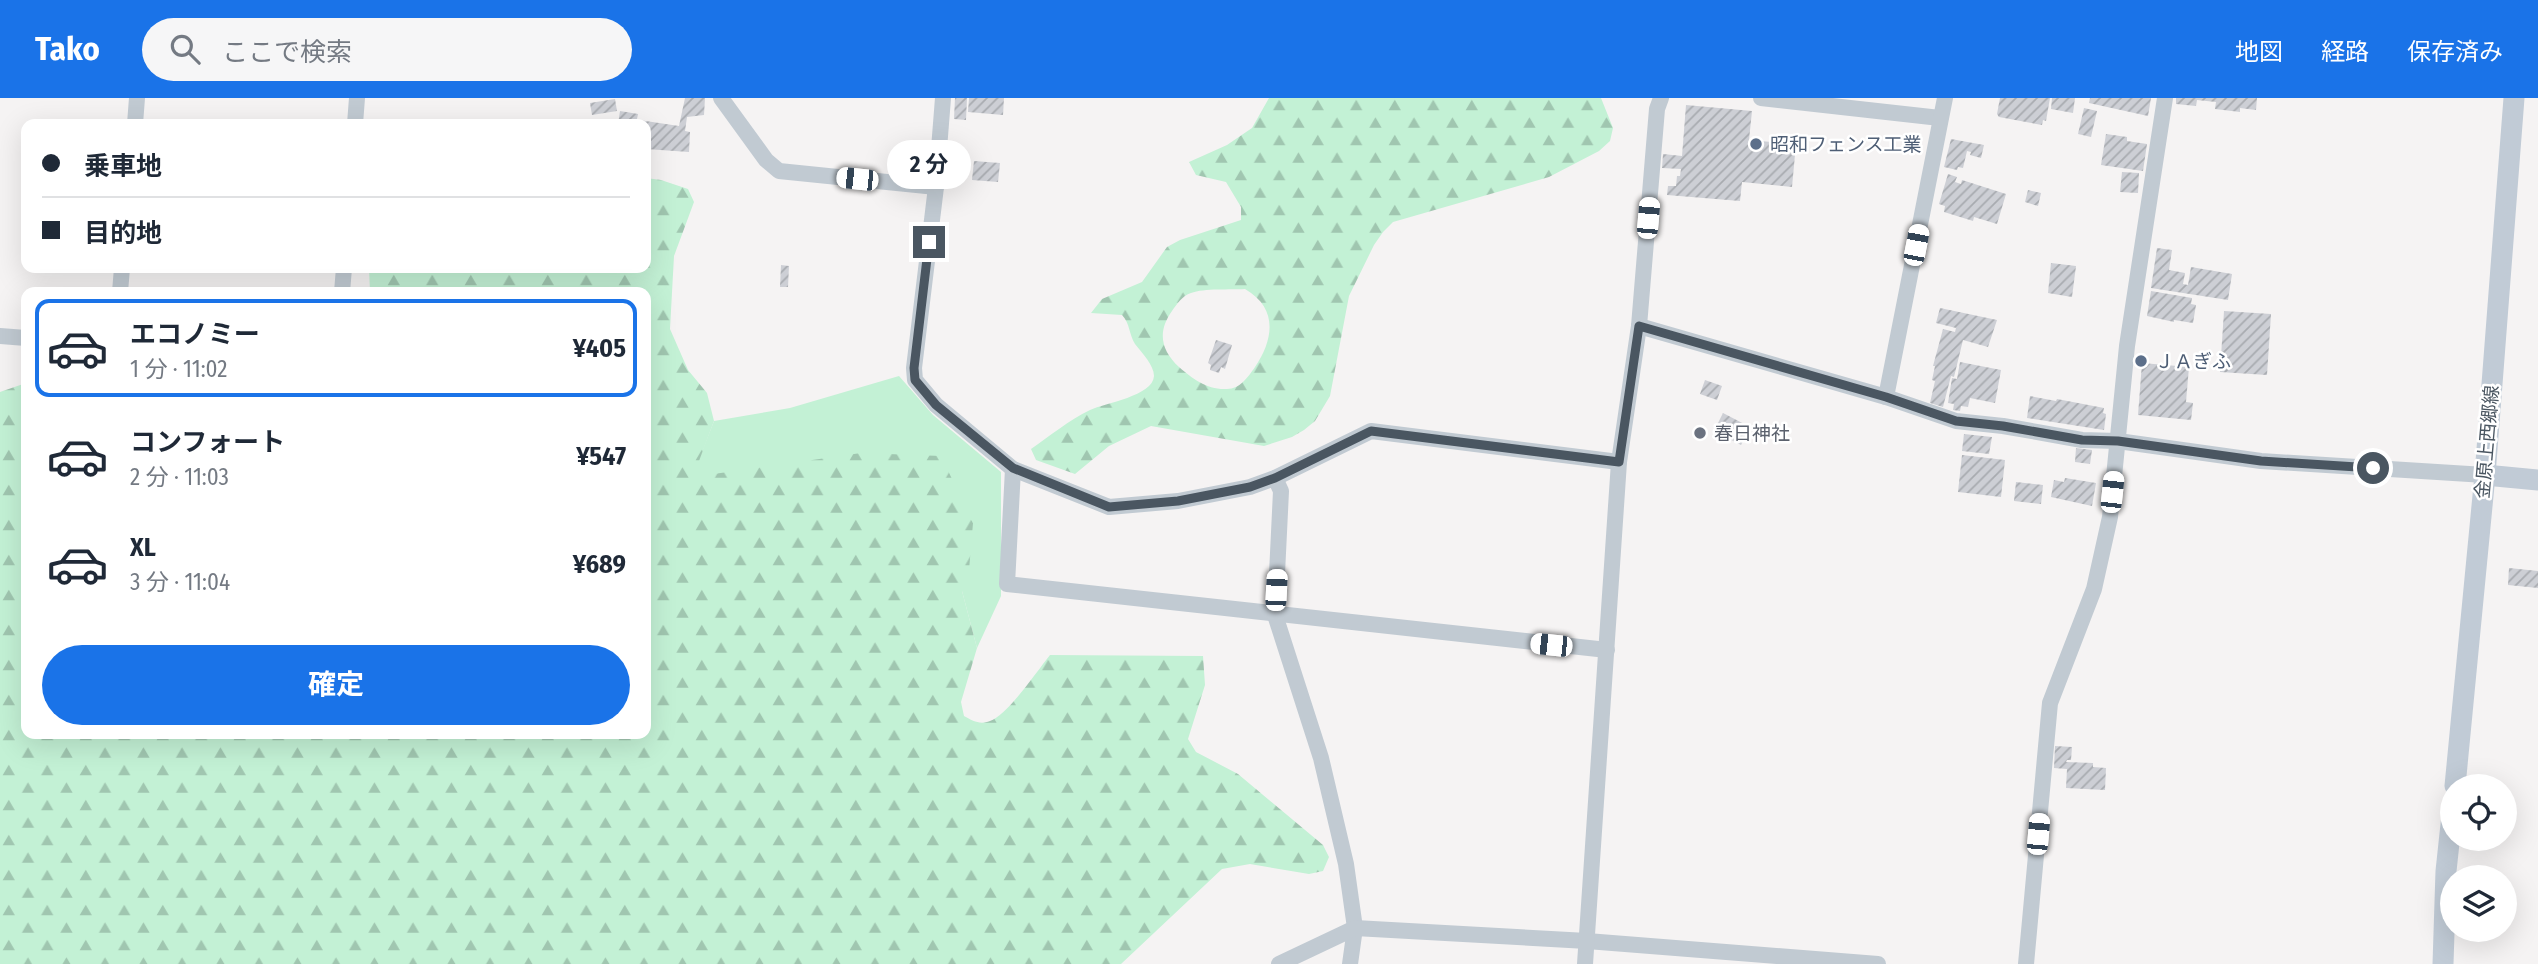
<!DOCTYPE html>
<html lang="ja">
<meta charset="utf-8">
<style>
body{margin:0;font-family:"Fira Sans Condensed","Noto Sans JP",sans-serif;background:#f6f6f7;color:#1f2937;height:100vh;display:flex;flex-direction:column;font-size:26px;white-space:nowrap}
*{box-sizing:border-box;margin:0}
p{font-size:23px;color:#747a83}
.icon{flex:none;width:38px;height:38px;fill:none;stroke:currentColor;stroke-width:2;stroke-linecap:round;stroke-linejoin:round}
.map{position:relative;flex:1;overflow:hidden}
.side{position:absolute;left:21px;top:189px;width:630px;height:452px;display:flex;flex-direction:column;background:#fff;border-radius:14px;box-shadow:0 7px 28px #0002}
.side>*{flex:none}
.banner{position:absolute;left:21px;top:21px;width:630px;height:154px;border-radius:14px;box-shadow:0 7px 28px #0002;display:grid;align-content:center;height:154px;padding:0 21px;background:#fff}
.fabs{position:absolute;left:2440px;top:676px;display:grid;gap:14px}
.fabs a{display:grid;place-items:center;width:77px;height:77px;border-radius:50%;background:#fff;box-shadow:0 7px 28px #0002;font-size:35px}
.end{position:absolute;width:32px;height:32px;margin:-16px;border:9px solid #4a5661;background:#fff;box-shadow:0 0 0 4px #fff}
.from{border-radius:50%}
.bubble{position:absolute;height:49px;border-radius:24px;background:#fff;box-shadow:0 7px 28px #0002;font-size:23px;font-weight:700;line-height:49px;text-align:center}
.car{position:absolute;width:21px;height:42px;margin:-21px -10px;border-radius:9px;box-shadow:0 0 5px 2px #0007;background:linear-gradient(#fff 24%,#345 0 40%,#fff 0 76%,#345 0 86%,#fff 0)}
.banner b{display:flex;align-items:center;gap:24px;height:66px;font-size:26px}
.banner b+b{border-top:2px solid #e0e1e3}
.banner i{width:18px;height:18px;background:#1f2937}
ul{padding:12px 0 0;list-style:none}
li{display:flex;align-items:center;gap:21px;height:98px;margin:0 14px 10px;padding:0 7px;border:4px solid transparent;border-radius:14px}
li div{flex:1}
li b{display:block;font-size:26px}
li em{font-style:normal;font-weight:700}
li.current{border-color:#1a73e8}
li>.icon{width:63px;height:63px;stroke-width:1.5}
.button{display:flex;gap:14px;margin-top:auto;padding:14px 21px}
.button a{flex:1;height:80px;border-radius:42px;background:#1a73e8;color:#fff;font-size:28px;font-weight:700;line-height:80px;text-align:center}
header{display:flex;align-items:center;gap:42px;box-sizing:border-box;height:98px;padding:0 35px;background:#1a73e8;color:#fff}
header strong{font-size:33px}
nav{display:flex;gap:38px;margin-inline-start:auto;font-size:24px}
.search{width:490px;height:63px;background:#f6f6f7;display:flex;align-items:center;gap:18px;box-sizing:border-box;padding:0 24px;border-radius:38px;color:#747a83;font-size:26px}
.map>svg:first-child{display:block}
</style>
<header>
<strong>Tako</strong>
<div class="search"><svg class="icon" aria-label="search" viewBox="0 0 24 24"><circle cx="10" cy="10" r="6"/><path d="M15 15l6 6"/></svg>ここで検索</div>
<nav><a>地図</a><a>経路</a><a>保存済み</a></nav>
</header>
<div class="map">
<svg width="2538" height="866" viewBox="0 0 2538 866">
<defs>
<pattern id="forest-firs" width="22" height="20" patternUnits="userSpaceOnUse" patternTransform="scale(1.75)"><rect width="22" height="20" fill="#c3f1d5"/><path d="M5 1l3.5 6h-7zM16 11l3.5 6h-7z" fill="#a0c6b0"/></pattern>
<pattern id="building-hatch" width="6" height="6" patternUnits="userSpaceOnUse" patternTransform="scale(1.75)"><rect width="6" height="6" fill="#cdcfd5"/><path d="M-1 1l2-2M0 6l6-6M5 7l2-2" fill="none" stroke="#a8abb0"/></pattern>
</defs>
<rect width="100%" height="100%" fill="#f5f3f3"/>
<path fill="#c3f1d5" d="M899,278L933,317L1001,374V498L977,550L962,493L692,379L714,323L790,310Z"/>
<g fill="url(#forest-firs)" fill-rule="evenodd">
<path d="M1269,0H1601L1613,30L1610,43L1599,53L1549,79L1393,124L1383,134L1374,147L1349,198L1330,298L1315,323L1304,332L1292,339L1264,348L1151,328L1109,348L1075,376L1036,362L1031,351C1050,338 1069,322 1090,312C1105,305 1153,298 1154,278C1154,267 1142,255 1135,246C1129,237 1130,225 1122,217L1091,215L1102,201L1142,184L1167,149L1180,142L1241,122V109L1226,84L1196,77L1189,64L1227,47L1252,30ZM1245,191C1278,210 1274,241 1255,269C1248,279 1240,291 1227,291C1207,292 1193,281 1179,269C1161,252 1157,234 1172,213C1177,206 1182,198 1191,195C1204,190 1231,192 1245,191Z"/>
<path d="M646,80L661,82L688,91L694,104L674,158L670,231L688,272L707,295L714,323L693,379L861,355L941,358L973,425L968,484L962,493L977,550L961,604L964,618C973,623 980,627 990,623C1007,618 1037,573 1050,557L1203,558L1205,587L1188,641L1196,654L1238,676L1323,747L1329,759L1323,773L1309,776L1250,766L1222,771L1121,866H0V294L26,285V635H646V194H370L369,170H646Z"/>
</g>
<g fill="url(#building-hatch)">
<path d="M685,0H705L704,17L687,19L685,33L690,34L689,54L646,51V26H639V22L679,28Z"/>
<path d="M955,0H967L966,22L954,21Z"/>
<path d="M969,0H1004L1003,17L968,14Z"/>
<path d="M2000,0H2050L2046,23L2043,22L2042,27L1999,19L1997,16Z"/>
<path d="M2052,0H2075L2073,15L2051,11Z"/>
<path d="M2090,0H2151L2148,18L2089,5Z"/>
<path d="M2176,0H2257L2256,12L2240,10V14L2215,11L2216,4L2197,2L2196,8L2176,6Z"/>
<path d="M615,1L617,13L592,17L590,5Z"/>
<path d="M1686,7L1752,13L1749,42L1796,46L1792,89L1742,84L1740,103L1667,97L1668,88H1676L1677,78H1680L1681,71L1662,70L1663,56L1682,58Z"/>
<path d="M2084,10L2097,13L2091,39L2078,36Z"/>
<path d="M620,13L638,16L636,26H618Z"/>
<path d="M2106,36L2127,39V43L2147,46L2143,73L2101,67Z"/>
<path d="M1951,41L1984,47L1981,60L1970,57L1971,54L1967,53L1963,70L1958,69L1957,72L1944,69Z"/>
<path d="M974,63L1000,65L998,84L972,82Z"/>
<path d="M952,64L964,65L963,81L950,80Z"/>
<path d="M2122,74L2139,75L2138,95L2120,94Z"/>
<path d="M1948,76L1957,79L1955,84L1961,86L1962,82L2006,96L1997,126L1974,119L1973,123L1944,114L1945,108L1939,106Z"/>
<path d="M2028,92L2041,95L2038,108L2025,104Z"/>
<path d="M2157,150L2172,152L2169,172L2185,175L2183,186L2188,187L2191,169L2232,176L2228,202L2151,190Z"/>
<path d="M2051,165L2076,168L2072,199L2048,195Z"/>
<path d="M781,167L789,168L788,189H780Z"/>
<path d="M2151,193L2192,200L2191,206L2196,207L2193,225L2174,222V224L2147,218Z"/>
<path d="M1940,210L1997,222L1988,249L1963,242L1954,279L1951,278L1943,309L1930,305L1935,283L1932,282L1935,268H1933L1943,231L1955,234L1956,230L1936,225Z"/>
<path d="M2224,213L2271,216L2267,277L2220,274Z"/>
<path d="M1216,242L1232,247L1225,271L1221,269L1219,275L1210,272L1211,267L1208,265Z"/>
<path d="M1960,264L2001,272L1995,305L1970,300L1968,309L1961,308L1960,313L1953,312L1954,306L1948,305L1952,280L1957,281Z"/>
<path d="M2142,265L2189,269L2186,304L2193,305L2191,322L2138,317Z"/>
<path d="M1705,282L1722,288L1717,302L1700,296Z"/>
<path d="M2030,298L2056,303L2057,301L2104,310L2103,315L2106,316L2104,332L2027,320Z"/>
<path d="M1723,315L1750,329L1741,347L1714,333Z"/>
<path d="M1964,336L1992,339L1989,356L1962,353Z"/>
<path d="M2076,350L2092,352L2090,366L2075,364Z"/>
<path d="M1962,357L2005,362L2001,399L1958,394Z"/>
<path d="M2065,380L2096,385L2092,408L2051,399L2054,382L2064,384Z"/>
<path d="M2016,384L2043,387L2041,406L2014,403Z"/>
<path d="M2509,470L2538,473V490L2508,487Z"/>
<path d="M2055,648L2072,649L2071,662H2067L2066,664L2093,665V669L2106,670L2105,692L2066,690L2067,671L2054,670Z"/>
</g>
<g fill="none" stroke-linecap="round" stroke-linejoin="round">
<g stroke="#c1cad2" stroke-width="16">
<path d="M721,0L766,62L779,73L936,89"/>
<path d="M943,0L936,89L914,270L915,282L936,307L1013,371L1109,409L1178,403L1250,389L1275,380L1371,333L1619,364"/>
<path d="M1761,0L1940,20"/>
<path d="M135,26L137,0"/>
<path d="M355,26L357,0"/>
<path d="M120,194L122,170"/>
<path d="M342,194L344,170"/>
<path d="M1639,228L1886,299L1956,323L2003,328L2082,342L2118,343L2261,363L2485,377"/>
<path d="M0,238L26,240"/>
<path d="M1886,299L1945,0"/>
<path d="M1013,371L1007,486L1607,552"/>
<path d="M1275,380L1281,393L1275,517L1321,660L1346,766L1355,830L1350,866"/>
<path d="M1279,866L1355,830L1587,843L1878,866"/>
<path d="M1585,866L1619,364L1639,228L1657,11L1661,0"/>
<path d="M2026,866L2050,605L2094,491L2110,419L2127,248L2165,0"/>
</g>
<g stroke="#c1cbd6" stroke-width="21">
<path d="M2485,377L2538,382"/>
<path d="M2455,688L2485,377L2514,0"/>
<path d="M2443,866L2446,773L2452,717"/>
</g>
</g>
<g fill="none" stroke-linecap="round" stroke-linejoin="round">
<path stroke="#4a5661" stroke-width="9" d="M929,144L914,270L915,282L936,307L1013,370L1109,409L1178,403L1250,389L1275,380L1371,333L1619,364L1639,228L1886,299L1956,323L2003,328L2082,342L2118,343L2261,363L2373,370"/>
</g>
<g fill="#5c6f8a" stroke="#fff" stroke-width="2.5">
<circle cx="1756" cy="46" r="7"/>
<circle cx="2141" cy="263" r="7"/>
</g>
<circle fill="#6b7280" stroke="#fff" stroke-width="2.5" cx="1700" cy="335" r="7"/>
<g text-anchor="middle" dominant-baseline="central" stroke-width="5" stroke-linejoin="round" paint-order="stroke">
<g font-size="19" fill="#4e5e75" stroke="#fff" text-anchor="start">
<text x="1770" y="46">昭和フェンス工業</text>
<text x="2155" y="263">ＪＡぎふ</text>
</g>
<g font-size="19" fill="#5b616d" stroke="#fff" text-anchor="start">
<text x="1714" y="335">春日神社</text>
</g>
<g font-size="19" fill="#4a5661" stroke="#fff">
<text transform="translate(2487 344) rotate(-85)">金原上西郷線</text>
</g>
</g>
</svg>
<div class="fabs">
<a><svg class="icon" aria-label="locate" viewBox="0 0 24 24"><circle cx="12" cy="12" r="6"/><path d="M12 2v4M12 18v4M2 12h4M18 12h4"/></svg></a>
<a><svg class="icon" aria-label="layers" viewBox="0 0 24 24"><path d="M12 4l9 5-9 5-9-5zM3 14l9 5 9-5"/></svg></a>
</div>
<i class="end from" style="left:2373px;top:370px"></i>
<i class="end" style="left:929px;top:144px"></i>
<div class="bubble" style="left:887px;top:42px;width:84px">2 分</div>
<i class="car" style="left:857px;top:81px;rotate:276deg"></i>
<i class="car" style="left:1648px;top:120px;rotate:5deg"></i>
<i class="car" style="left:1916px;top:147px;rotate:11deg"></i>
<i class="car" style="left:2112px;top:394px;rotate:6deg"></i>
<i class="car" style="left:1276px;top:492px;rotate:3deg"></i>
<i class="car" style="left:1551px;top:547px;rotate:276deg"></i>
<i class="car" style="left:2038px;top:736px;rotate:5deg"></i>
<div class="banner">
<b><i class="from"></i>乗車地</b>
<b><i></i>目的地</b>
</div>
<section class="side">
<ul>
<li class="current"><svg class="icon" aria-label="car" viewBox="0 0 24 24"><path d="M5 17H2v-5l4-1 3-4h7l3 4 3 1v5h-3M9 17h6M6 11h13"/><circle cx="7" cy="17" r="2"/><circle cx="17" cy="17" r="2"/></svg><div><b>エコノミー</b><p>1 分 · 11:02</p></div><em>¥405</em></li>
<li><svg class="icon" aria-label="car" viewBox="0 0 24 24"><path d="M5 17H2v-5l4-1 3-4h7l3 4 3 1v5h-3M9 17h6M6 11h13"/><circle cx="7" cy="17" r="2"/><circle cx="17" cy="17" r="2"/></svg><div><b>コンフォート</b><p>2 分 · 11:03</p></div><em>¥547</em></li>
<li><svg class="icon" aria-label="car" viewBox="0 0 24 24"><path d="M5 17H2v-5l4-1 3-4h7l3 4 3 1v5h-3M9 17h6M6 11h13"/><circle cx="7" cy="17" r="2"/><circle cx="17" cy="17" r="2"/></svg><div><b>XL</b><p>3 分 · 11:04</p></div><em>¥689</em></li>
</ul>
<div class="button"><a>確定</a></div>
</section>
</div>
